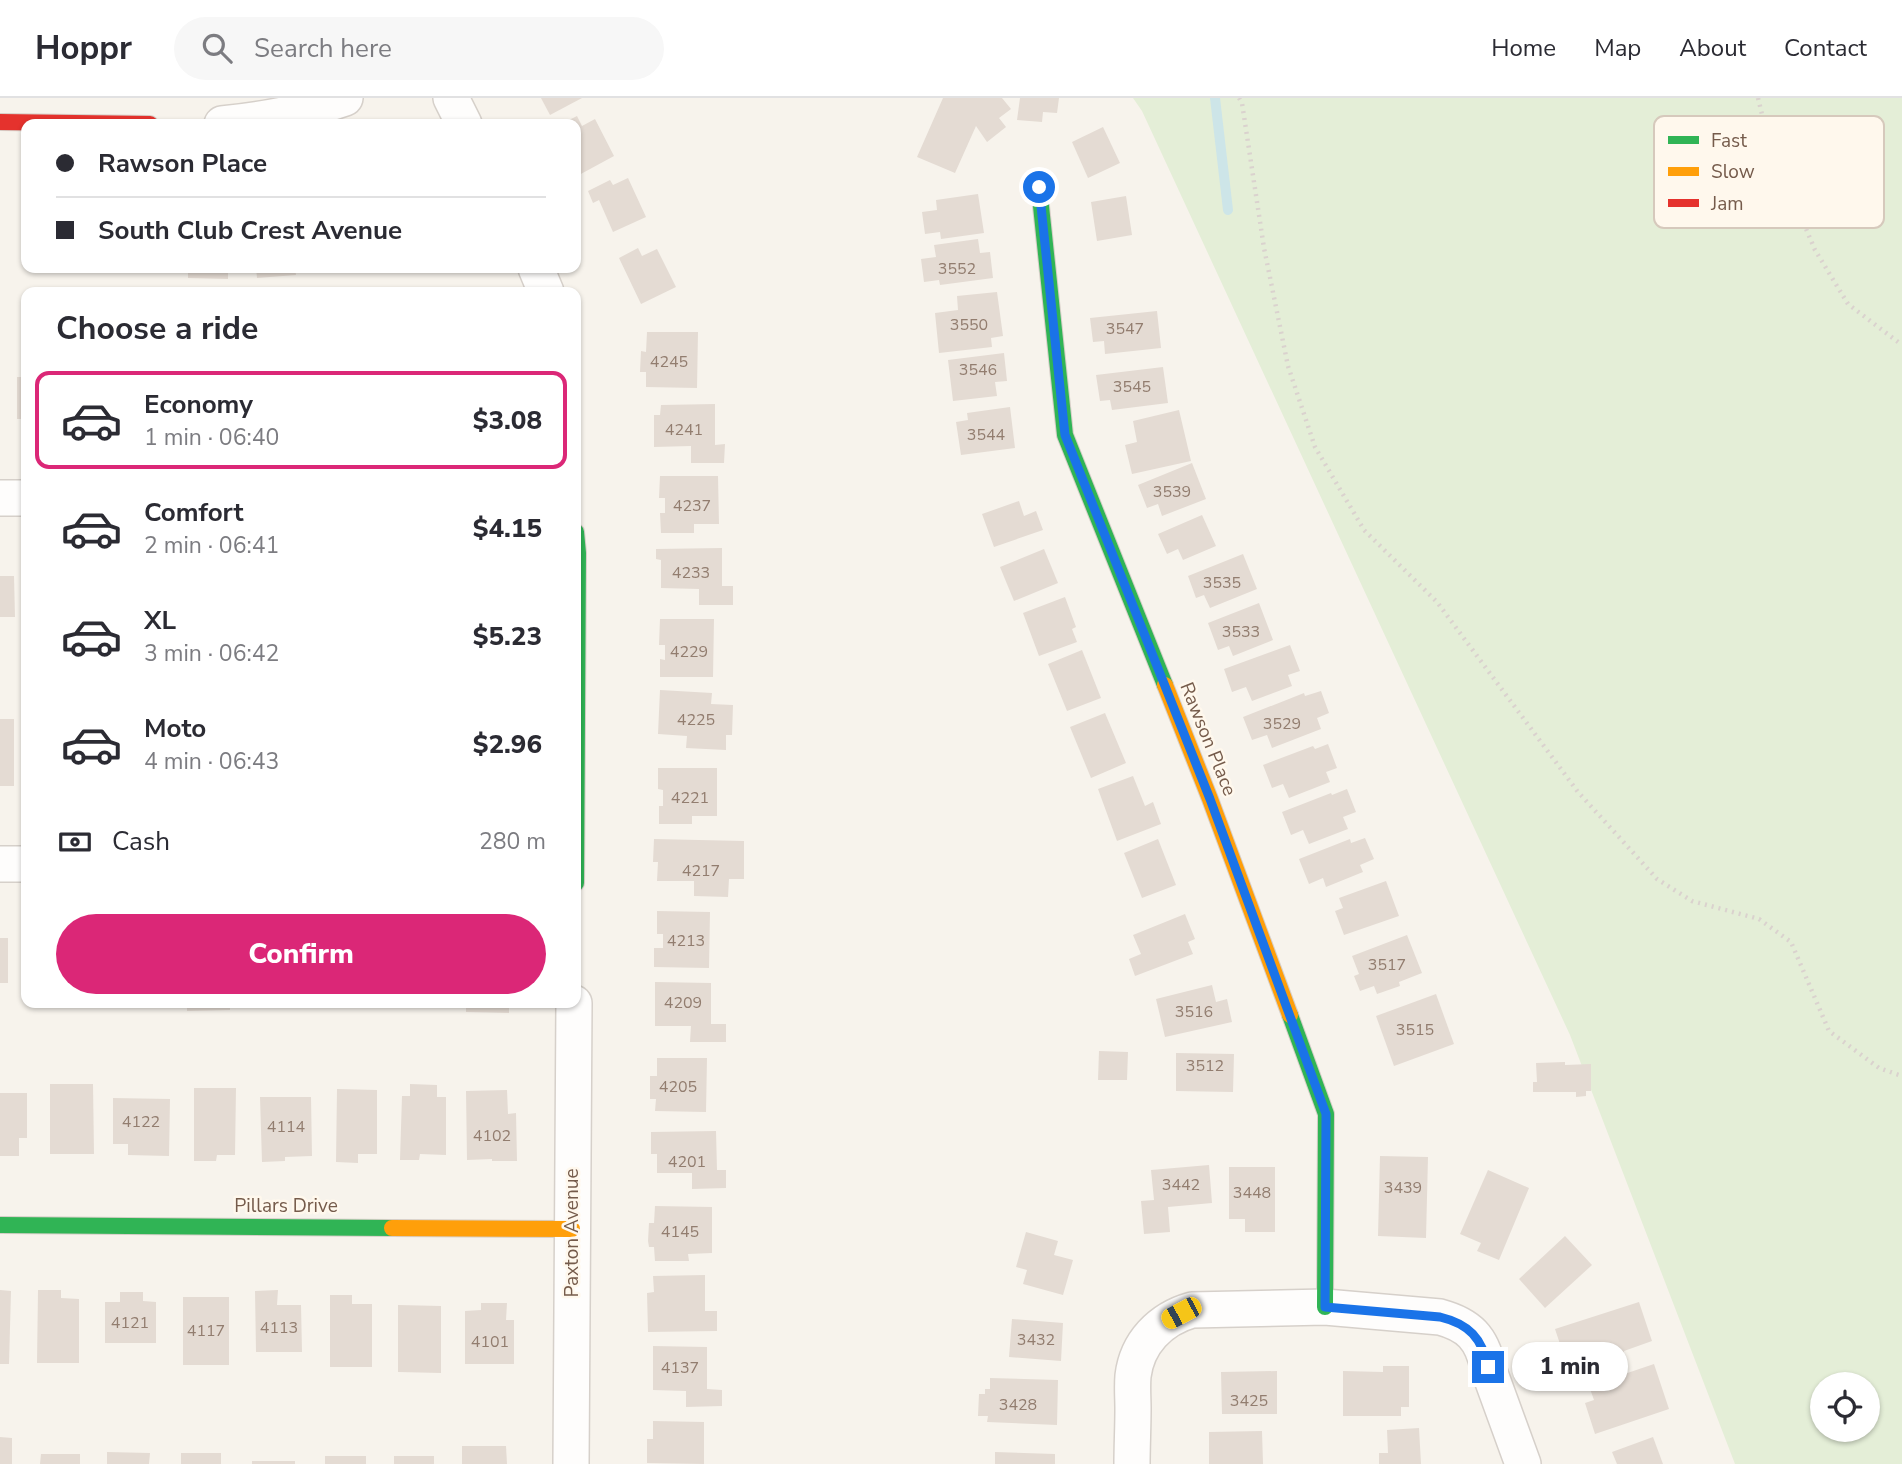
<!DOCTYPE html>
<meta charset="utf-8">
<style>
body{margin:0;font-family:"Nunito Sans",sans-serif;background:#f7f7f7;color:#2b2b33;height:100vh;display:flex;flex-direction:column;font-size:26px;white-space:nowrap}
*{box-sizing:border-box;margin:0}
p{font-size:23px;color:#7c7c81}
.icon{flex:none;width:38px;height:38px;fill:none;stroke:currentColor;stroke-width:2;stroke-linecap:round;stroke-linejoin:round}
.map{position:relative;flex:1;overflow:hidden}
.drawer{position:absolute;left:21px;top:189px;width:560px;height:721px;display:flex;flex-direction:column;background:#fff;border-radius:14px;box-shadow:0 2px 5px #0004}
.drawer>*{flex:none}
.top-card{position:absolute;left:21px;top:21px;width:560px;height:154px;border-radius:14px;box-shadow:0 2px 5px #0004;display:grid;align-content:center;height:154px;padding:0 35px;background:#fff}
.buttons{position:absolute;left:1810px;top:1274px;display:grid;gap:14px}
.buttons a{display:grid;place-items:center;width:70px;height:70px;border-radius:50%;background:#fff;box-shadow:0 2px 5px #0004;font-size:35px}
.end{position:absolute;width:32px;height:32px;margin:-16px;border:9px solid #1a73e8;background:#fff;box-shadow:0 0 0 4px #fff}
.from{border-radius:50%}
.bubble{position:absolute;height:49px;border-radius:24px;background:#fff;box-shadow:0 2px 5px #0004;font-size:23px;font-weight:800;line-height:49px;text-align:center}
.car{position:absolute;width:21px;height:42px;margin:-21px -10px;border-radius:9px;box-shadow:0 0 5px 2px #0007;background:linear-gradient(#f5c518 24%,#345 0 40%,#f5c518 0 76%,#345 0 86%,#f5c518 0)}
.top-card b{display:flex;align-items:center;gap:24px;height:66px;font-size:26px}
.top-card b+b{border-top:2px solid #e1e1e2}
.top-card i{width:18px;height:18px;background:#2b2b33}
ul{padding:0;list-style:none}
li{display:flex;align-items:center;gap:21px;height:98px;margin:0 14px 10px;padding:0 21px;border:4px solid transparent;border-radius:14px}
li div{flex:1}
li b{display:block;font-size:26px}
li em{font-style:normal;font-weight:800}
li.on{border-color:#db2777}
li>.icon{width:63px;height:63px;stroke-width:1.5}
h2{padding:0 35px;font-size:32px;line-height:84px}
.pay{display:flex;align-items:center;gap:18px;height:77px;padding:0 35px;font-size:26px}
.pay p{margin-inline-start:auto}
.primary-button{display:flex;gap:14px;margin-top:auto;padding:14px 35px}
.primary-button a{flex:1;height:80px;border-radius:42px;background:#db2777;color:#fff;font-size:28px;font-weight:800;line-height:80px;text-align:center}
header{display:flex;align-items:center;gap:42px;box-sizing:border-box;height:98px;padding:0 35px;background:#fff;border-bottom:2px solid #e1e1e2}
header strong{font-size:33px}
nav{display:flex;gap:38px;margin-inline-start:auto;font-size:24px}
.search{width:490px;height:63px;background:#f7f7f7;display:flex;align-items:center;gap:18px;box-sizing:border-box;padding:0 24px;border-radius:38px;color:#7c7c81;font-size:26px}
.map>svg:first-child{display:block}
</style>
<header>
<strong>Hoppr</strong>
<div class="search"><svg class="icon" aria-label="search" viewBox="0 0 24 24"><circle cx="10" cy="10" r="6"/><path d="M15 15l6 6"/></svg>Search here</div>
<nav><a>Home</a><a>Map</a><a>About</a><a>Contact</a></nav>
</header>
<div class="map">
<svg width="1902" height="1366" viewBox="0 0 1902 1366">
<rect width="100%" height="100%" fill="#f7f3ec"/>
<path fill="#e4eed7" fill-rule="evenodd" d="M1133,0H1902V1366H1735L1570,937L1142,13ZM1822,1286H1867V1332H1822Z"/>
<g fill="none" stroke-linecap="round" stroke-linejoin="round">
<path stroke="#cde5e8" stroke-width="10" d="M1215,0L1228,112"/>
</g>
<g fill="#e4dbd3">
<path d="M541,0H582L550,17Z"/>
<path d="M943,0H1002L1011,11L999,20L1006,29L987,44L976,28L955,75L917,59Z"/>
<path d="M1020,0H1059L1057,15L1043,14L1042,24L1017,22Z"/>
<path d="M577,18L582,28L595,21L614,58L579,77L576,71V26H561Z"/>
<path d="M1103,29L1120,65L1088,80L1072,44Z"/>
<path d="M628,80L646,119L613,134L599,102L593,105L588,93L610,82L613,87Z"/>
<path d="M978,96L984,135L941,141L940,134L925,136L922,114L937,112L936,102Z"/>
<rect x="21" y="97" width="5" height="68"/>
<path d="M1126,98L1132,137L1097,143L1091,104Z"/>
<path d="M978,141L980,155L990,154L993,180L940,187L939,182L924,184L921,161L936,159L934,147Z"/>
<path d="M638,150L642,158L657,151L676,189L641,206L619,160Z"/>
<path d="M188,170H228V181L188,180Z"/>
<path d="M256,170H295L296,177L257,180Z"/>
<path d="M997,194L1003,238L991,240L992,249L939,255L935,215L958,212L957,198Z"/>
<path d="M1157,213L1161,250L1105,256L1104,243L1093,244L1090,220Z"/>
<path d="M647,234H698L697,290L646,289V274H640L641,253L646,254Z"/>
<path d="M1004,255L1007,283L995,284L997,298L953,303L948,262Z"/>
<path d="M1163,269L1168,305L1112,312L1110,302L1100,303L1096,277Z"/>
<rect x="17" y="279" width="9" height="42"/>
<path d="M715,306V347L725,346L724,365H691V348L654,349V317H660L661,307Z"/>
<path d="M1010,309L1015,350L961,357L956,324L968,322L967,315Z"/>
<path d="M1179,312L1191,363L1132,376L1125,347L1137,344L1133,323Z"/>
<path d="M1192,365L1206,401L1162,418L1158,406L1147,410L1138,387Z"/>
<path d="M660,378H718L719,426H694V435H661L660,415H665V400H659Z"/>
<path d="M1019,403L1024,418L1036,413L1043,432L994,449L982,416Z"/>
<path d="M1202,417L1216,448L1183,462L1178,451L1167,456L1158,436Z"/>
<path d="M722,450V488H733V507H699V491L661,490V462L656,461V451Z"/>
<path d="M1044,451L1058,485L1014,503L1000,469Z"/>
<path d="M1243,456L1257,491L1210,510L1204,497L1196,500L1188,478Z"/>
<path d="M0,478H14L15,519H0Z"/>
<path d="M1065,499L1076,529L1072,531L1077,544L1039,558L1023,515Z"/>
<path d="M1259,505L1273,542L1233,558L1229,548L1218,552L1208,525Z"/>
<path d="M660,521H714L713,579H660V561L665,562V547H659Z"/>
<path d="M1290,547L1300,573L1288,577L1292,588L1252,603L1246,589L1232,594L1224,571Z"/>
<path d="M1082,552L1101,600L1067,613L1048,566Z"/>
<path d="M660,592L712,595L711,606L733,607L732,637H726V652L686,650L687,638L658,636Z"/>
<path d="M1321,593L1329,615L1317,620L1321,631L1272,650L1267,637L1252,642L1243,619L1304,595L1305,598Z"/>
<path d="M1105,615L1126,665L1091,680L1070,629Z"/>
<rect x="0" y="621" width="14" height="67"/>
<path d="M1328,646L1337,670L1326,674L1330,684L1289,700L1283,686L1272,690L1263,667L1313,648L1315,651Z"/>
<path d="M658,670H717V718H692V726H659V708H663V692L658,691Z"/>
<path d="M1133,678L1145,708L1153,704L1161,726L1117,743L1098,691Z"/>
<path d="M1347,691L1356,714L1343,719L1348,731L1309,746L1303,732L1291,737L1282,714L1331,695L1332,697Z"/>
<path d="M1365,740L1374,761L1360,767L1363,774L1326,789L1323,780L1309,786L1299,761L1350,741L1351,745Z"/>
<path d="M654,741L744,743V781H729L728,799L694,798V783H657L658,764H653Z"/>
<path d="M1158,741L1176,787L1142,800L1124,755Z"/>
<path d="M1386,783L1399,818L1344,837L1335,813L1343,810L1339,800Z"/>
<path d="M657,813L710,814L709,870L654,869V850H663V836H657Z"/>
<path d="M1185,816L1195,841L1188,844L1193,856L1135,878L1129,861L1141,856L1133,837Z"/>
<path d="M1407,837L1422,875L1399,884L1400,888L1377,896L1374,888L1360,893L1354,878L1359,876L1352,858Z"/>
<rect x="0" y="840" width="8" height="45"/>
<path d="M655,884L711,885V926H726V944H690L691,928H655Z"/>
<path d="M1212,887L1216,904L1227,901L1232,924L1165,939L1156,901Z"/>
<path d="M1436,896L1454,946L1394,968L1376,918Z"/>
<path d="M187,905H230V912L187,913Z"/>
<rect x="329" y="905" width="43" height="3"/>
<path d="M466,905H509V915L466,914Z"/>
<path d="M1099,953L1128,954L1127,982H1098Z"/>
<path d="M1176,955L1234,956L1233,994L1176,993Z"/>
<path d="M657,960H707L706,1014L655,1013L656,1001H650V978H657Z"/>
<path d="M1565,964V967L1591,966V993H1586V998L1576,999V994H1533V984H1537L1536,965Z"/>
<path d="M50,986H93L94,1056H50Z"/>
<path d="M410,986L437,987V999H446V1057L420,1056L419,1062H400L402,998H410Z"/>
<path d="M194,990H236L235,1057H217L216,1063H194Z"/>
<path d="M337,991L377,992V1056H358V1065L336,1064Z"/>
<path d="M507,992L508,1016L516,1015L517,1063H492V1061L467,1062L466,993Z"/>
<path d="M0,995H27V1040H19V1058H0Z"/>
<path d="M260,999H311L312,1058L285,1059V1063L262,1064Z"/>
<path d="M113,1000L170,1001L169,1058L128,1057V1046H113Z"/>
<path d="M716,1033L717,1072H726V1090L692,1091V1075H657V1056H651V1034Z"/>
<path d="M1380,1058L1428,1059L1426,1140L1378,1138Z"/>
<path d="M1209,1067L1212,1105L1168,1109L1170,1134L1144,1136L1141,1103L1154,1102L1151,1072Z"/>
<path d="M1229,1069H1275V1134H1245V1121H1229Z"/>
<path d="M1488,1072L1529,1090L1499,1162L1477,1153L1481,1145L1460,1136Z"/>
<path d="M655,1108L712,1109V1155L688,1156L689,1163H655L654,1149H649L648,1143L649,1125H654Z"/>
<path d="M1026,1134L1058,1143L1054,1157L1073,1162L1063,1197L1023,1186L1027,1172L1016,1169Z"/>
<path d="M1565,1138L1592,1167L1545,1210L1519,1181Z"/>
<path d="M705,1177V1213H717V1233L648,1234L647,1195L654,1194L653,1178Z"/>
<path d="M0,1192L11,1193L9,1266H0Z"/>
<path d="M38,1192H61V1200L79,1201V1265H37Z"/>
<path d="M278,1192L277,1207H301L302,1254H256L255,1193Z"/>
<path d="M120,1194H143V1203L156,1204V1245H105V1204H120Z"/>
<path d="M330,1197H352V1206H372V1269H330Z"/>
<rect x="183" y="1199" width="46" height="68"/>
<path d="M1639,1204L1652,1243L1624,1253V1255L1569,1273L1555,1231Z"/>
<path d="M481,1205H507L506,1222H514V1266H465V1213L481,1212Z"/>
<path d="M398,1207L441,1208V1275L398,1274Z"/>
<path d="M1012,1221L1063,1225L1061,1263L1009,1259Z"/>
<path d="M653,1248L707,1249V1291L722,1292V1308L686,1309V1293L653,1292Z"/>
<path d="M1654,1266L1669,1311L1595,1336L1585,1305L1594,1302L1589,1288Z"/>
<path d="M1383,1268H1409V1309H1401V1318H1343V1273L1383,1274Z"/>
<path d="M1277,1273V1316H1222L1221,1274Z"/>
<path d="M990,1280L1058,1282L1057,1327L987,1324L988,1318H978L979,1296H985V1291H990Z"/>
<path d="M653,1323L704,1324V1366L647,1365V1341H653Z"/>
<path d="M1419,1330L1421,1366H1379V1355H1388L1387,1332Z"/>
<path d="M1262,1333L1263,1366H1209V1334Z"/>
<path d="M0,1339L12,1340V1366H0Z"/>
<path d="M1653,1339L1663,1366H1617L1612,1354Z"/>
<path d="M462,1348H506L507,1366H462Z"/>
<path d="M107,1354L150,1355L149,1366H107Z"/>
<path d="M995,1354L1055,1356V1366H995Z"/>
<rect x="181" y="1355" width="40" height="11"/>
<path d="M41,1356H80V1366H40Z"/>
<rect x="325" y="1358" width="41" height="8"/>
<rect x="394" y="1358" width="40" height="8"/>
<rect x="252" y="1363" width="43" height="3"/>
</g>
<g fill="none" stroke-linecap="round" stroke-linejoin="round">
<defs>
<g id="street">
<path d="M451,0L464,26"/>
<path d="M222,26C267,21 302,15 345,0"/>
<path d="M536,170L546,194"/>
<path d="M0,400H26"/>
<path d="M0,766H26"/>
<path d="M571,1366L574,905"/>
<path d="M1132,1366C1132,1348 1133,1329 1133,1311C1133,1300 1132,1289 1133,1278C1137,1245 1160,1221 1192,1212L1325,1209L1440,1219C1469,1227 1482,1240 1488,1270L1523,1366"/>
</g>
<g id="fast">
<path d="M1039,89L1065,337L1165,587"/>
<path d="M576,434L578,455L576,785"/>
<path d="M1290,917L1326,1016L1325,1209"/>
<path d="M0,1127L392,1130"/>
</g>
<g id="slow">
<path d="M1165,587L1210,701L1290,917"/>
<path d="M392,1130L572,1131"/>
</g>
<path id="jam" d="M0,24L150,26"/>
</defs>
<use href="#street" stroke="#d6d0ca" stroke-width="38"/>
<use href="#fast" stroke="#d7cfc8" stroke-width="18"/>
<use href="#slow" stroke="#d7cfc8" stroke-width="18"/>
<use href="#jam" stroke="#d7cfc8" stroke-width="18"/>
<g stroke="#dad2ce" stroke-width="4.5" stroke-dasharray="2 5" stroke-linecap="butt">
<path d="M1239,0L1242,5L1264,150L1288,268L1315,349L1364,432L1437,504L1578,694L1657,781L1692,803L1759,821L1791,844L1829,933L1879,970L1902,978"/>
<path d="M1758,0L1768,41L1815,152L1848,206L1902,247"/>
</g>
<use href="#street" stroke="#fefdfc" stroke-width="35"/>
<use href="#fast" stroke="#30b455" stroke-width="16"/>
<use href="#slow" stroke="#ff9f0a" stroke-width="16"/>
<use href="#jam" stroke="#e5322d" stroke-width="16"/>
</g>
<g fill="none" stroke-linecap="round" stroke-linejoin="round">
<path stroke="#1a73e8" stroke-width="9" d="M1039,89L1065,337L1210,701L1326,1016L1325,1209L1440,1219C1469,1226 1482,1240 1488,1269"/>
</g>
<g text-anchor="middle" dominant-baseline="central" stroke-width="5" stroke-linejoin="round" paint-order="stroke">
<g font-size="16" fill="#927d6f">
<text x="957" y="171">3552</text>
<text x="969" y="227">3550</text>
<text x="1125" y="231">3547</text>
<text x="669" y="264">4245</text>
<text x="978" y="272">3546</text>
<text x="1132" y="289">3545</text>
<text x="684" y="332">4241</text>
<text x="986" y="337">3544</text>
<text x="1172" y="394">3539</text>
<text x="692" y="408">4237</text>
<text x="691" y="475">4233</text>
<text x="1222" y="485">3535</text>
<text x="1241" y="534">3533</text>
<text x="689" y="554">4229</text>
<text x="696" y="622">4225</text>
<text x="1282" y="626">3529</text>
<text x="690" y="700">4221</text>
<text x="701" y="773">4217</text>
<text x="686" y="843">4213</text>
<text x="1387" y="867">3517</text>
<text x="683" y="905">4209</text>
<text x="1194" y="914">3516</text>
<text x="1415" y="932">3515</text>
<text x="1205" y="968">3512</text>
<text x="678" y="989">4205</text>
<text x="141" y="1024">4122</text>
<text x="286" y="1029">4114</text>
<text x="492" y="1038">4102</text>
<text x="687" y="1064">4201</text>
<text x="1181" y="1087">3442</text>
<text x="1403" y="1090">3439</text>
<text x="1252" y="1095">3448</text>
<text x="680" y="1134">4145</text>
<text x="130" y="1225">4121</text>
<text x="279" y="1230">4113</text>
<text x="206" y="1233">4117</text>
<text x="1036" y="1242">3432</text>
<text x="490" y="1244">4101</text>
<text x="680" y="1270">4137</text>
<text x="1249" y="1303">3425</text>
<text x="1018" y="1307">3428</text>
</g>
<g font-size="19" fill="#755b4b" stroke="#fff8ed">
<text transform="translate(1208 641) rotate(68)">Rawson Place</text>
<text x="286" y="1108">Pillars Drive</text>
<text transform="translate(572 1135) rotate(-90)">Paxton Avenue</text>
</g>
</g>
<rect x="1654" y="18" width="230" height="112" rx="10" fill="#fff8ed" stroke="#d6c9bc" stroke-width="2"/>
<rect x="1668" y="38" width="31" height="8" fill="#30b455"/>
<rect x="1668" y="69" width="31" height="9" fill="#ff9f0a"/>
<rect x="1668" y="101" width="31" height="8" fill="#e5322d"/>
<g font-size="19" fill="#755b4b">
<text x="1711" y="49">Fast</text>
<text x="1711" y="80">Slow</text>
<text x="1711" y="112">Jam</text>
</g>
</svg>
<div class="buttons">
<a><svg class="icon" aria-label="locate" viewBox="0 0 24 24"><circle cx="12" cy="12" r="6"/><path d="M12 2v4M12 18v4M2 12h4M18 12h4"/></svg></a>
</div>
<i class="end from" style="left:1039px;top:89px"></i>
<i class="end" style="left:1488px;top:1269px"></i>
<div class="bubble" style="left:1512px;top:1244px;width:116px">1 min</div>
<i class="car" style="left:1181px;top:1215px;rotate:242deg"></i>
<div class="top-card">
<b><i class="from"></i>Rawson Place</b>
<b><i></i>South Club Crest Avenue</b>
</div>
<section class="drawer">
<h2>Choose a ride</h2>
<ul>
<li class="on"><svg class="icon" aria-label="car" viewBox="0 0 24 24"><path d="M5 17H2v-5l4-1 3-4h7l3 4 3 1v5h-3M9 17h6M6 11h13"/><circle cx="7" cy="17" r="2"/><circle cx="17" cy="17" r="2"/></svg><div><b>Economy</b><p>1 min · 06:40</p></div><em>$3.08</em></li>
<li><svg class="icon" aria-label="car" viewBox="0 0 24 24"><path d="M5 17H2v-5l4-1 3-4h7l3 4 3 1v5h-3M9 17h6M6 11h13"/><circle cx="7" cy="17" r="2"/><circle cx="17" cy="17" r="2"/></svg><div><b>Comfort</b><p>2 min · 06:41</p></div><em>$4.15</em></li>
<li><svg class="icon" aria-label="car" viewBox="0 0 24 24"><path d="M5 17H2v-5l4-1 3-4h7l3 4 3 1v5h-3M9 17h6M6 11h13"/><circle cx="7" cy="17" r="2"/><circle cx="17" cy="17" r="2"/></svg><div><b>XL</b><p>3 min · 06:42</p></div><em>$5.23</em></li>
<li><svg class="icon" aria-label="car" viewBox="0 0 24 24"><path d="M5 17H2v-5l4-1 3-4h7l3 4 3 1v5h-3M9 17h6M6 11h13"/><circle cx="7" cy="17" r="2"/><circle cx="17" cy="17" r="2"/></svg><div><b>Moto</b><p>4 min · 06:43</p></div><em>$2.96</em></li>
</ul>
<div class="pay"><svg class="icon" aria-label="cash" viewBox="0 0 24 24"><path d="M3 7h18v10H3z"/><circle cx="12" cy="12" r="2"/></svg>Cash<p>280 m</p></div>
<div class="primary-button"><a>Confirm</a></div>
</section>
</div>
